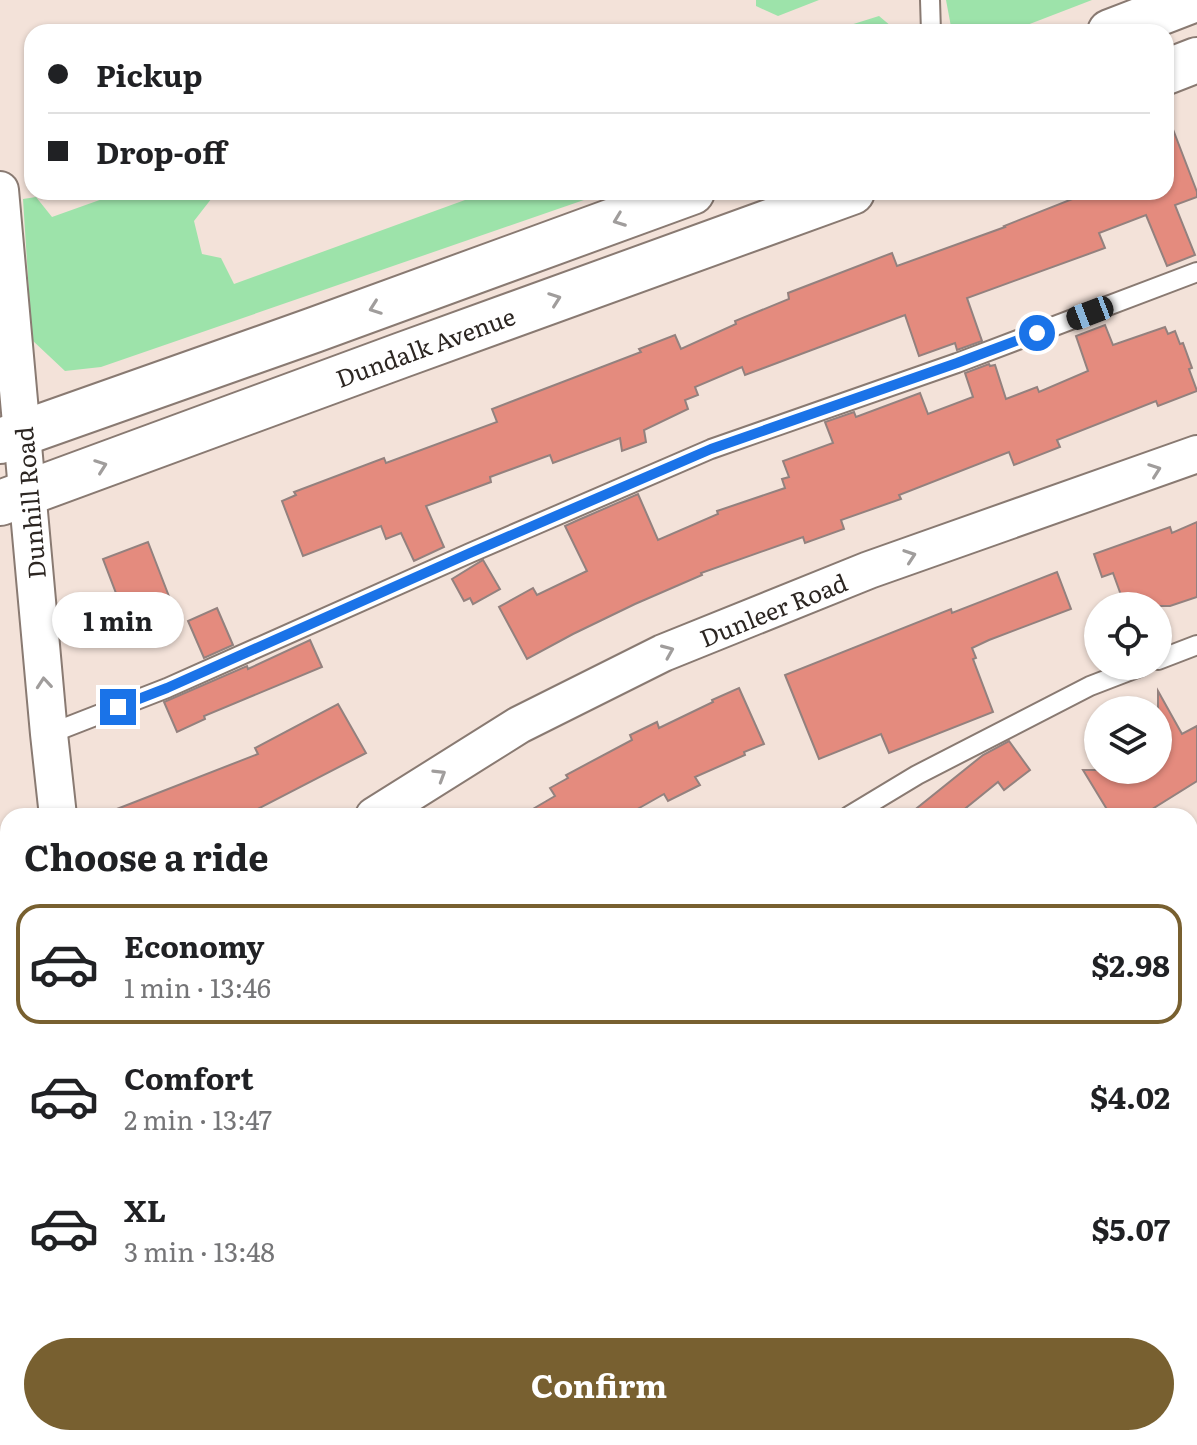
<!DOCTYPE html>
<meta charset="utf-8">
<style>
body{margin:0;font-family:Literata,serif;background:#f6f6f6;color:#202124;height:100vh;display:flex;flex-direction:column;font-size:30px;white-space:nowrap}
*{box-sizing:border-box;margin:0}
p{font-size:26px;color:#757577}
.icon{flex:none;width:44px;height:44px;fill:none;stroke:currentColor;stroke-width:2;stroke-linecap:round;stroke-linejoin:round}
.map{position:relative;flex:1;overflow:hidden}
.sheet{position:absolute;left:0px;top:808px;width:1198px;height:638px;display:flex;flex-direction:column;background:#fff;border-radius:24px 24px 0 0;box-shadow:0 2px 6px #0004}
.sheet>*{flex:none}
.banner{position:absolute;left:24px;top:24px;width:1150px;height:176px;border-radius:24px;box-shadow:0 2px 6px #0004;display:grid;align-content:center;height:176px;padding:0 24px;background:#fff}
.fabs{position:absolute;left:1084px;top:592px;display:grid;gap:16px}
.fabs a{display:grid;place-items:center;width:88px;height:88px;border-radius:50%;background:#fff;box-shadow:0 2px 6px #0004;font-size:40px}
.end{position:absolute;width:36px;height:36px;margin:-18px;border:10px solid #1a73e8;background:#fff;box-shadow:0 0 0 4px #fff}
.from{border-radius:50%}
.bubble{position:absolute;height:56px;border-radius:28px;background:#fff;box-shadow:0 2px 6px #0004;font-size:26px;font-weight:700;line-height:56px;text-align:center}
.car{position:absolute;width:24px;height:48px;margin:-24px -12px;border-radius:10px;box-shadow:0 0 6px 2px #0007;background:linear-gradient(#222 24%,#8ab4d8 0 40%,#222 0 76%,#8ab4d8 0 86%,#222 0)}
.banner b{display:flex;align-items:center;gap:28px;height:76px;font-size:30px}
.banner b+b{border-top:2px solid #e0e0e0}
.banner i{width:20px;height:20px;background:#202124}
ul{padding:0;list-style:none}
li{display:flex;align-items:center;gap:24px;height:120px;margin:0 16px 12px;padding:0 8px;border:4px solid transparent;border-radius:24px}
li div{flex:1}
li b{display:block;font-size:30px}
li em{font-style:normal;font-weight:700}
li.active{border-color:#786030}
li>.icon{width:72px;height:72px;stroke-width:1.5}
h2{padding:0 24px;font-size:36px;line-height:96px}
.cta{display:flex;gap:16px;margin-top:auto;padding:16px 24px}
.cta a{flex:1;height:92px;border-radius:48px;background:#786030;color:#fff;font-size:32px;font-weight:700;line-height:92px;text-align:center}
.map>svg:first-child{display:block}
</style>
<div class="map">
<svg width="1197" height="1445" viewBox="0 0 1197 1445">
<rect width="100%" height="100%" fill="#f3e2d9"/>
<g fill="#9de3aa">
<path d="M756,0H819L778,16L756,6Z"/>
<path d="M946,0H1092L1009,32H952Z"/>
<path d="M879,16L898,32H828Z"/>
<path d="M122,192H214L215,194L194,221L202,254L221,258L234,284L487,192H607L101,367L65,371L32,340L23,199L36,197L52,217Z"/>
</g>
<g fill="#e48b7e" stroke="#93817e" stroke-width="2">
<path d="M1169,119L1197,192V197L1175,205L1195,255L1167,266L1146,215L1099,233L1105,248L967,298L982,341L957,350L955,343L919,356L905,315L745,375L742,367L695,387L698,395L685,400L688,409L644,430L646,442L622,451L620,438L553,463L550,455L490,477L491,482L426,506L444,547L414,561L401,533L386,539L381,526L303,556L282,501L296,495L294,492L384,458L386,463L497,422L492,409L641,352L639,349L675,335L681,349L736,324L735,321L789,299L788,293L892,253L897,266L1005,227L1004,226L1090,192H1166V120Z"/>
<path d="M1105,325L1113,345L1165,327L1168,334L1175,331L1180,344L1183,343L1192,368L1189,369L1197,391L1158,406L1156,401L1057,440L1060,447L1014,465L1009,452L899,495L901,499L841,520L844,529L805,543L803,537L701,573L702,575L635,604L573,634L527,659L499,607L533,588L537,595L587,571L565,526L576,521L638,494L658,540L718,514L717,511L785,488L782,479L789,477L783,461L833,443L825,422L854,412L856,417L920,393L928,414L973,397L965,373L989,364L990,366L995,365L1006,399L1037,387L1039,392L1088,371L1076,336Z"/>
<path d="M1197,522V597L1170,606H1125L1113,573L1102,577L1094,554L1170,527L1172,533Z"/>
<path d="M148,542L180,625L135,643L103,559Z"/>
<path d="M483,560L500,589L473,604L470,598L464,601L452,579Z"/>
<path d="M1057,572L1071,609L989,640L972,648L976,658L973,659L993,712L889,753L881,734L819,759L785,675L951,609L952,613Z"/>
<path d="M217,608L233,645L204,658L188,621Z"/>
<path d="M310,640L322,667L204,716L205,719L177,732L164,702L247,666L248,669Z"/>
<path d="M739,688L764,744L744,752L745,755L695,777L700,785L668,801L664,794L625,816H521L555,796L550,788L568,778L566,775L632,740L630,735L657,722L659,728L713,702L712,700Z"/>
<path d="M1158,691L1182,734L1197,726V781L1141,816H1111L1083,770H1158Z"/>
<path d="M338,704L366,753L244,816H104V814L258,754L255,748Z"/>
<path d="M1009,741L1030,770L1004,790L998,782L956,816H907L983,755Z"/>
</g>
<g fill="none" stroke-linecap="round" stroke-linejoin="round">
<defs>
<g id="service">
<path d="M930,0L931,32"/>
<path d="M1158,660L1197,645"/>
<path d="M49,734L167,688L470,553L711,449L957,363L1197,272"/>
<path d="M849,816L917,775L1090,686L1142,666"/>
<path d="M1190,1207L1197,1201"/>
<path d="M408,1445L409,1438"/>
<path d="M1011,1445L1015,1438"/>
</g>
<g id="minor">
<path d="M0,190L49,734L58,816"/>
<path d="M374,816L519,725L663,653L869,570L1197,454"/>
<path d="M1190,902L1197,898"/>
<path d="M123,1438L124,1445"/>
<path d="M730,1445L733,1438"/>
</g>
<g id="primary">
<path d="M1110,32L1193,0"/>
<path d="M1166,72L1197,60"/>
<path d="M0,441L314,330L692,192"/>
<path d="M0,503L402,355L852,192"/>
</g>
</defs>
<use href="#service" stroke="#897a72" stroke-width="22"/>
<use href="#minor" stroke="#897a72" stroke-width="40"/>
<use href="#primary" stroke="#897a72" stroke-width="48"/>
<use href="#service" stroke="#fff" stroke-width="18"/>
<use href="#minor" stroke="#fff" stroke-width="36"/>
<use href="#primary" stroke="#fff" stroke-width="44"/>
</g>
<defs><path id="oneway-chevron" d="M-2-3.5L2.5 0L-2 3.5" fill="none" stroke-width="1.6" stroke-linecap="round" stroke-linejoin="round" transform="scale(2)"/></defs>
<g stroke="#a09d9c">
<use href="#oneway-chevron" transform="translate(619 220) rotate(159)"/>
<use href="#oneway-chevron" transform="translate(555 299) rotate(-20)"/>
<use href="#oneway-chevron" transform="translate(375 308) rotate(160)"/>
<use href="#oneway-chevron" transform="translate(101 466) rotate(-20)"/>
<use href="#oneway-chevron" transform="translate(1155 470) rotate(-20)"/>
<use href="#oneway-chevron" transform="translate(910 556) rotate(-19)"/>
<use href="#oneway-chevron" transform="translate(668 651) rotate(-23)"/>
<use href="#oneway-chevron" transform="translate(44 683) rotate(-95)"/>
<use href="#oneway-chevron" transform="translate(440 775) rotate(-32)"/>
</g>
<g fill="none" stroke-linecap="round" stroke-linejoin="round">
<path stroke="#1a73e8" stroke-width="10" d="M118,707L167,688L470,553L711,449L957,363L1037,333"/>
</g>
<g text-anchor="middle" dominant-baseline="central" stroke-width="6" stroke-linejoin="round" paint-order="stroke">
<g font-size="24" fill="#2c2622" stroke="#fff">
<text transform="translate(425 346) rotate(-20)">Dundalk Avenue</text>
<text transform="translate(29 503) rotate(-95)">Dunhill Road</text>
<text transform="translate(773 609) rotate(-22)">Dunleer Road</text>
</g>
</g>
</svg>
<div class="fabs">
<a><svg class="icon" aria-label="locate" viewBox="0 0 24 24"><circle cx="12" cy="12" r="6"/><path d="M12 2v4M12 18v4M2 12h4M18 12h4"/></svg></a>
<a><svg class="icon" aria-label="layers" viewBox="0 0 24 24"><path d="M12 4l9 5-9 5-9-5zM3 14l9 5 9-5"/></svg></a>
</div>
<i class="end from" style="left:1037px;top:333px"></i>
<i class="end" style="left:118px;top:707px"></i>
<div class="bubble" style="left:52px;top:592px;width:132px">1 min</div>
<i class="car" style="left:1090px;top:313px;rotate:249deg"></i>
<div class="banner">
<b><i class="from"></i>Pickup</b>
<b><i></i>Drop-off</b>
</div>
<section class="sheet">
<h2>Choose a ride</h2>
<ul>
<li class="active"><svg class="icon" aria-label="car" viewBox="0 0 24 24"><path d="M5 17H2v-5l4-1 3-4h7l3 4 3 1v5h-3M9 17h6M6 11h13"/><circle cx="7" cy="17" r="2"/><circle cx="17" cy="17" r="2"/></svg><div><b>Economy</b><p>1 min · 13:46</p></div><em>$2.98</em></li>
<li><svg class="icon" aria-label="car" viewBox="0 0 24 24"><path d="M5 17H2v-5l4-1 3-4h7l3 4 3 1v5h-3M9 17h6M6 11h13"/><circle cx="7" cy="17" r="2"/><circle cx="17" cy="17" r="2"/></svg><div><b>Comfort</b><p>2 min · 13:47</p></div><em>$4.02</em></li>
<li><svg class="icon" aria-label="car" viewBox="0 0 24 24"><path d="M5 17H2v-5l4-1 3-4h7l3 4 3 1v5h-3M9 17h6M6 11h13"/><circle cx="7" cy="17" r="2"/><circle cx="17" cy="17" r="2"/></svg><div><b>XL</b><p>3 min · 13:48</p></div><em>$5.07</em></li>
</ul>
<div class="cta"><a>Confirm</a></div>
</section>
</div>
